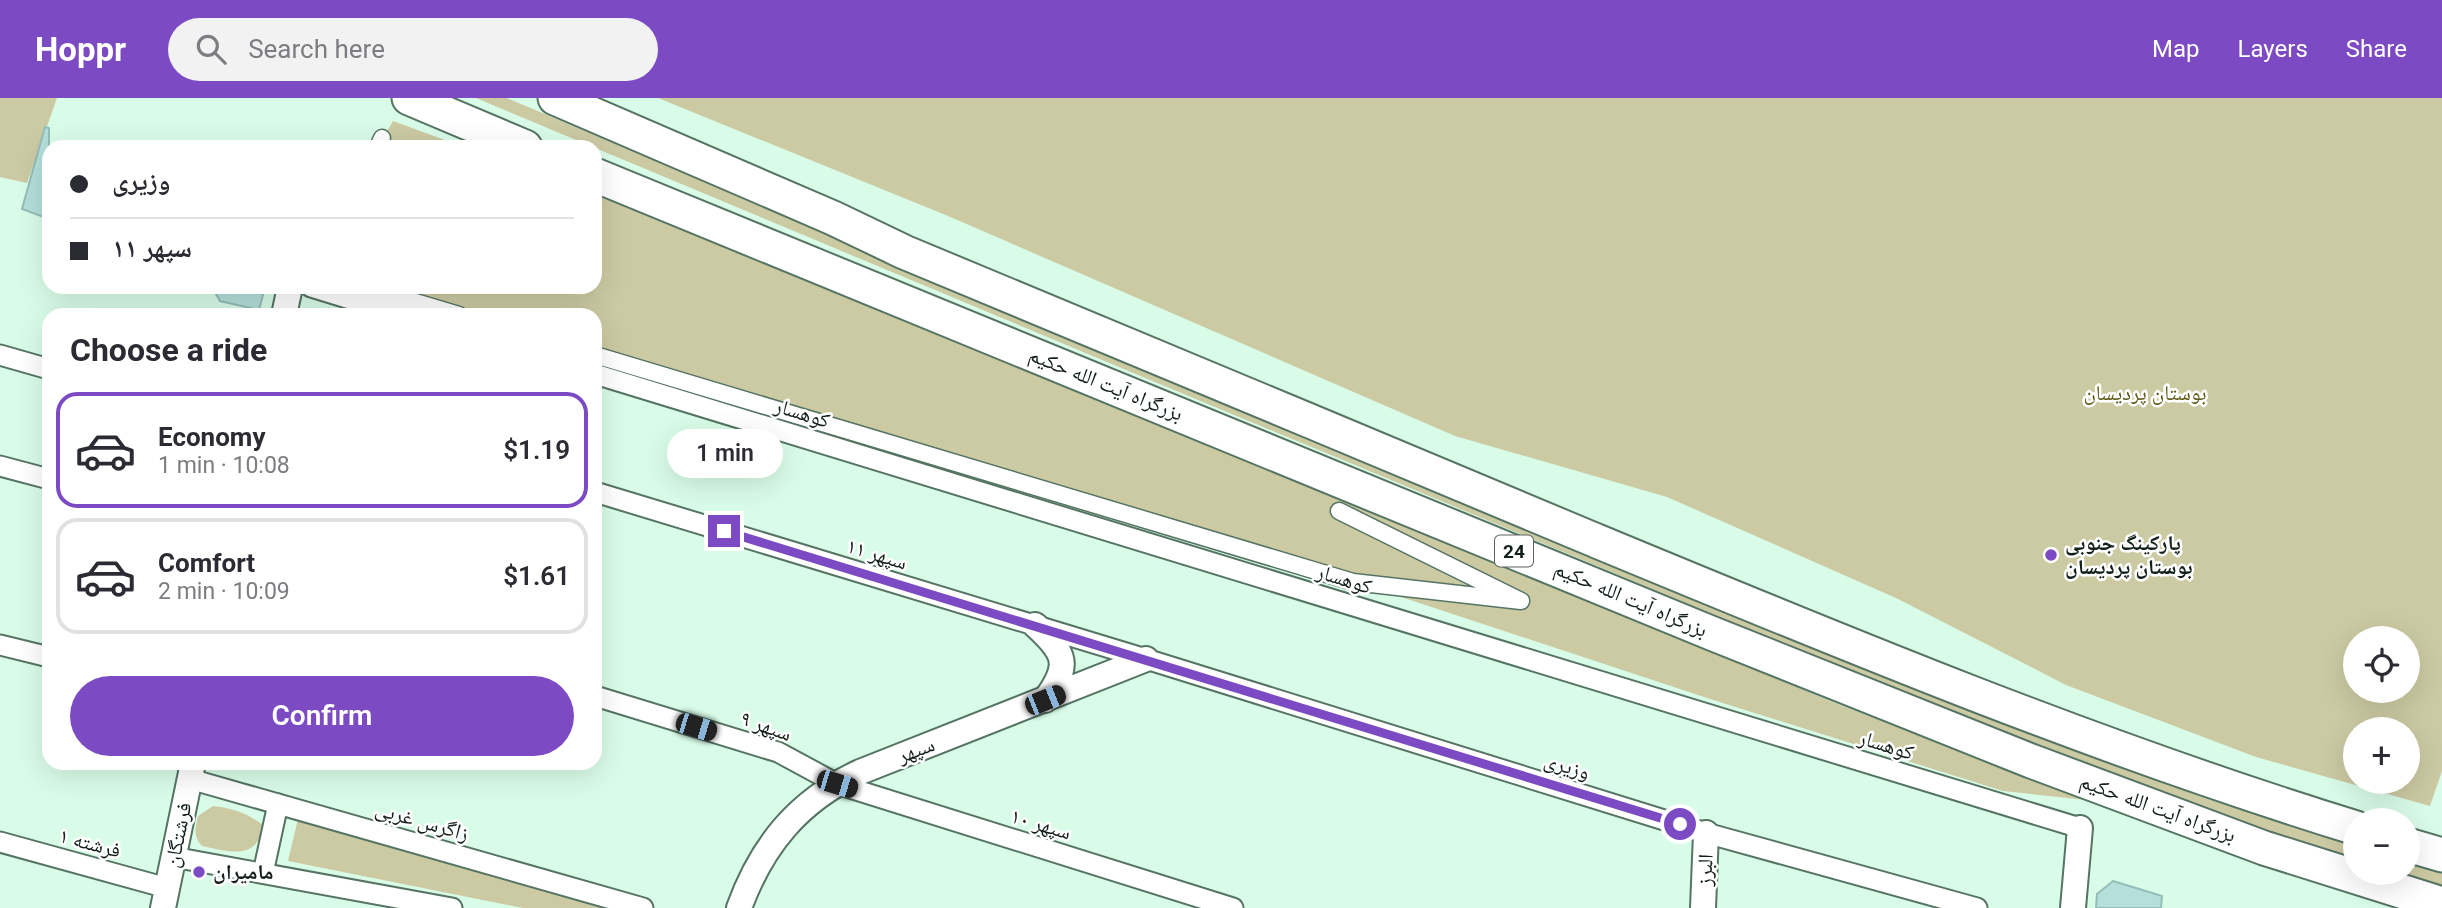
<!DOCTYPE html>
<meta charset="utf-8">
<style>
body{margin:0;font-family:Roboto,"Noto Naskh Arabic",sans-serif;background:#f2f2f3;color:#2b2b33;height:100vh;display:flex;flex-direction:column;font-size:26px;white-space:nowrap}
*{box-sizing:border-box;margin:0}
p{font-size:23px;color:#7c7c81}
.icon{flex:none;width:38px;height:38px;fill:none;stroke:currentColor;stroke-width:2;stroke-linecap:round;stroke-linejoin:round}
.map{position:relative;flex:1;overflow:hidden}
.drawer{position:absolute;left:42px;top:210px;width:560px;height:462px;display:flex;flex-direction:column;background:#fff;border-radius:21px;box-shadow:0 7px 28px #0002}
.drawer>*{flex:none}
.guide{position:absolute;left:42px;top:42px;width:560px;height:154px;border-radius:21px;box-shadow:0 7px 28px #0002;display:grid;align-content:center;height:154px;padding:0 28px;background:#fff}
.fabs{position:absolute;left:2343px;top:528px;display:grid;gap:14px}
.fabs a{display:grid;place-items:center;width:77px;height:77px;border-radius:50%;background:#fff;box-shadow:0 7px 28px #0002;font-size:35px}
.end{position:absolute;width:32px;height:32px;margin:-16px;border:9px solid #7c4bc4;background:#fff;box-shadow:0 0 0 4px #fff}
.from{border-radius:50%}
.bubble{position:absolute;height:49px;border-radius:24px;background:#fff;box-shadow:0 7px 28px #0002;font-size:23px;font-weight:600;line-height:49px;text-align:center}
.car{position:absolute;width:21px;height:42px;margin:-21px -10px;border-radius:9px;box-shadow:0 0 5px 2px #0007;background:linear-gradient(#222 24%,#8ab4d8 0 40%,#222 0 76%,#8ab4d8 0 86%,#222 0)}
.guide b{display:flex;align-items:center;gap:24px;height:66px;font-size:26px}
.guide b+b{border-top:2px solid #e1e1e2}
.guide i{width:18px;height:18px;background:#2b2b33}
ul{padding:0;list-style:none}
li{display:flex;align-items:center;gap:21px;height:116px;margin:0 14px 10px;padding:0 14px;border:4px solid #e1e1e2;border-radius:21px}
li div{flex:1}
li b{display:block;font-size:26px}
li em{font-style:normal;font-weight:600}
li.on{border-color:#7c4bc4}
li>.icon{width:63px;height:63px;stroke-width:1.5}
h2{padding:0 28px;font-size:32px;line-height:84px}
.primary-button{display:flex;gap:14px;margin-top:auto;padding:14px 28px}
.primary-button a{flex:1;height:80px;border-radius:42px;background:#7c4bc4;color:#fff;font-size:28px;font-weight:600;line-height:80px;text-align:center}
header{display:flex;align-items:center;gap:42px;box-sizing:border-box;height:98px;padding:0 35px;background:#7c4bc4;color:#fff}
header strong{font-size:33px}
nav{display:flex;gap:38px;margin-inline-start:auto;font-size:24px}
.search{width:490px;height:63px;background:#f2f2f3;display:flex;align-items:center;gap:18px;box-sizing:border-box;padding:0 24px;border-radius:38px;color:#7c7c81;font-size:26px}
.map>svg:first-child{display:block}
</style>
<header>
<strong>Hoppr</strong>
<div class="search"><svg class="icon" aria-label="search" viewBox="0 0 24 24"><circle cx="10" cy="10" r="6"/><path d="M15 15l6 6"/></svg>Search here</div>
<nav><a>Map</a><a>Layers</a><a>Share</a></nav>
</header>
<div class="map">
<svg width="2442" height="810" viewBox="0 0 2442 810">
<rect width="100%" height="100%" fill="#d9fce8"/>
<g fill="#cccaa3" fill-rule="evenodd">
<path d="M0,0H57L27,85L0,79Z"/>
<path d="M476,0H507L1198,292L1921,591L2201,699L2355,748V761C2095,683 1846,571 1595,467C1222,312 848,156 476,0Z"/>
<path d="M658,0H2442V673L2430,708L2256,659L2066,587L1896,500L1667,399L1455,338L948,118ZM2356,541H2408V593H2356ZM2356,632H2408V684H2356Z"/>
<path d="M393,23L464,49H378Z"/>
<path d="M595,97L782,166L1830,603L2086,702L2003,693L1710,601L1380,492L595,264V217H415L334,196L336,189H595Z"/>
<path d="M213,708C232,710 247,715 263,727C258,763 230,754 202,748C193,738 195,730 198,718Z"/>
<path d="M298,721L608,810H523L288,763Z"/>
<path d="M2408,764L2442,775V787L2404,775H2408Z"/>
</g>
<g fill="#b4dfda" stroke="#94beba" stroke-width="2">
<path d="M45,29L49,30V121L22,111Z"/>
<path d="M212,189H265L259,212L220,203Z"/>
<path d="M2113,783L2162,798L2161,810H2096L2097,796Z"/>
</g>
<g fill="none" stroke-linecap="round" stroke-linejoin="round">
<defs>
<g id="pedestrian">
<path d="M378,49L382,40"/>
<path d="M365,189L459,217"/>
<path d="M595,257L1353,484L1521,503L1339,413"/>
</g>
<g id="minor">
<path d="M311,189L402,217"/>
<path d="M0,257L49,271"/>
<path d="M595,276L2080,730"/>
<path d="M0,368L49,381"/>
<path d="M595,394L1146,561L1706,735L1977,810"/>
<path d="M0,547L49,559"/>
<path d="M595,598L778,654L837,686L1233,810"/>
<path d="M190,681L643,810"/>
<path d="M0,744L167,790"/>
<path d="M173,759L452,810"/>
<path d="M263,775L278,706"/>
</g>
<g id="tertiary">
<path d="M284,217L290,189"/>
<path d="M1035,527C1066,555 1071,567 1045,602"/>
<path d="M163,810L193,665"/>
<path d="M739,810C762,747 798,703 860,674L1146,561"/>
<path d="M1703,810L1706,735"/>
<path d="M2073,810L2080,730"/>
</g>
<g id="trunk">
<path d="M409,0L525,49"/>
<path d="M555,0L833,120L904,154C1133,249 1363,345 1592,441C1843,545 2096,650 2356,730"/>
<path d="M595,77L1711,535L2031,663L2264,750L2442,806"/>
<path d="M2408,747L2442,757"/>
</g>
</defs>
<use href="#pedestrian" stroke="#557463" stroke-width="19"/>
<use href="#minor" stroke="#557463" stroke-width="23"/>
<use href="#tertiary" stroke="#557463" stroke-width="28"/>
<use href="#trunk" stroke="#557463" stroke-width="37"/>
<use href="#pedestrian" stroke="#fff" stroke-width="16"/>
<use href="#minor" stroke="#fff" stroke-width="19"/>
<use href="#tertiary" stroke="#fff" stroke-width="24"/>
<use href="#trunk" stroke="#fff" stroke-width="33"/>
</g>
<g fill="none" stroke-linecap="round" stroke-linejoin="round">
<path stroke="#7c4bc4" stroke-width="9" d="M724,433L1680,726"/>
</g>
<g fill="#7c4bc4" stroke="#fff" stroke-width="2.5">
<circle cx="2051" cy="457" r="7"/>
<circle cx="199" cy="774" r="7"/>
</g>
<g text-anchor="middle" dominant-baseline="central" stroke-width="5" stroke-linejoin="round" paint-order="stroke">
<rect fill="#fff" stroke="#5a625e" stroke-width="2" x="1495" y="437.5" width="38" height="31" rx="5"/>
<g font-size="19" font-weight="bold" fill="#131f19">
<text x="1514" y="453">24</text>
</g>
<g font-size="21" fill="#131f19" stroke="#fff">
<text transform="translate(1106 286) rotate(22)">بزرگراه آیت الله حکیم</text>
<text transform="translate(802 315) rotate(17)">کوهسار</text>
<text transform="translate(877 456) rotate(17)">سپهر ۱۱</text>
<text transform="translate(1344 481) rotate(17)">کوهسار</text>
<text transform="translate(1631 501) rotate(23)">بزرگراه آیت الله حکیم</text>
<text transform="translate(766 628) rotate(19)">سپهر ۹</text>
<text transform="translate(1886 647) rotate(17)">کوهسار</text>
<text transform="translate(916 652) rotate(-21)">سپهر</text>
<text transform="translate(1567 668) rotate(17)">وزیری</text>
<text transform="translate(2158 710) rotate(20)">بزرگراه آیت الله حکیم</text>
<text transform="translate(422 723) rotate(16)">زاگرس غربی</text>
<text transform="translate(1041 726) rotate(17)">سپهر ۱۰</text>
<text transform="translate(178 737) rotate(-78)">فرشتگان</text>
<text transform="translate(90 745) rotate(15)">فرشته ۱</text>
<text transform="translate(1705 772) rotate(-87)">البرز</text>
</g>
<g font-size="21" fill="#5c5814" stroke="#fff">
<text x="2145" y="295">بوستان پردیسان</text>
</g>
<g font-size="21" font-weight="bold" fill="#131f19" stroke="#fff" text-anchor="start">
<text x="2065" y="445">پارکینگ جنوبی<tspan x="2065" dy="24">بوستان پردیسان</tspan></text>
<text x="213" y="774">مامیران</text>
</g>
</g>
</svg>
<div class="fabs">
<a><svg class="icon" aria-label="locate" viewBox="0 0 24 24"><circle cx="12" cy="12" r="6"/><path d="M12 2v4M12 18v4M2 12h4M18 12h4"/></svg></a>
<a>+</a>
<a>−</a>
</div>
<i class="end from" style="left:1680px;top:726px"></i>
<i class="end" style="left:724px;top:433px"></i>
<div class="bubble" style="left:667px;top:331px;width:116px">1 min</div>
<i class="car" style="left:1045px;top:602px;rotate:68deg"></i>
<i class="car" style="left:696px;top:629px;rotate:107deg"></i>
<i class="car" style="left:837px;top:686px;rotate:107deg"></i>
<div class="guide">
<b><i class="from"></i>وزیری</b>
<b><i></i>سپهر ۱۱</b>
</div>
<section class="drawer">
<h2>Choose a ride</h2>
<ul>
<li class="on"><svg class="icon" aria-label="car" viewBox="0 0 24 24"><path d="M5 17H2v-5l4-1 3-4h7l3 4 3 1v5h-3M9 17h6M6 11h13"/><circle cx="7" cy="17" r="2"/><circle cx="17" cy="17" r="2"/></svg><div><b>Economy</b><p>1 min · 10:08</p></div><em>$1.19</em></li>
<li><svg class="icon" aria-label="car" viewBox="0 0 24 24"><path d="M5 17H2v-5l4-1 3-4h7l3 4 3 1v5h-3M9 17h6M6 11h13"/><circle cx="7" cy="17" r="2"/><circle cx="17" cy="17" r="2"/></svg><div><b>Comfort</b><p>2 min · 10:09</p></div><em>$1.61</em></li>
</ul>
<div class="primary-button"><a>Confirm</a></div>
</section>
</div>
